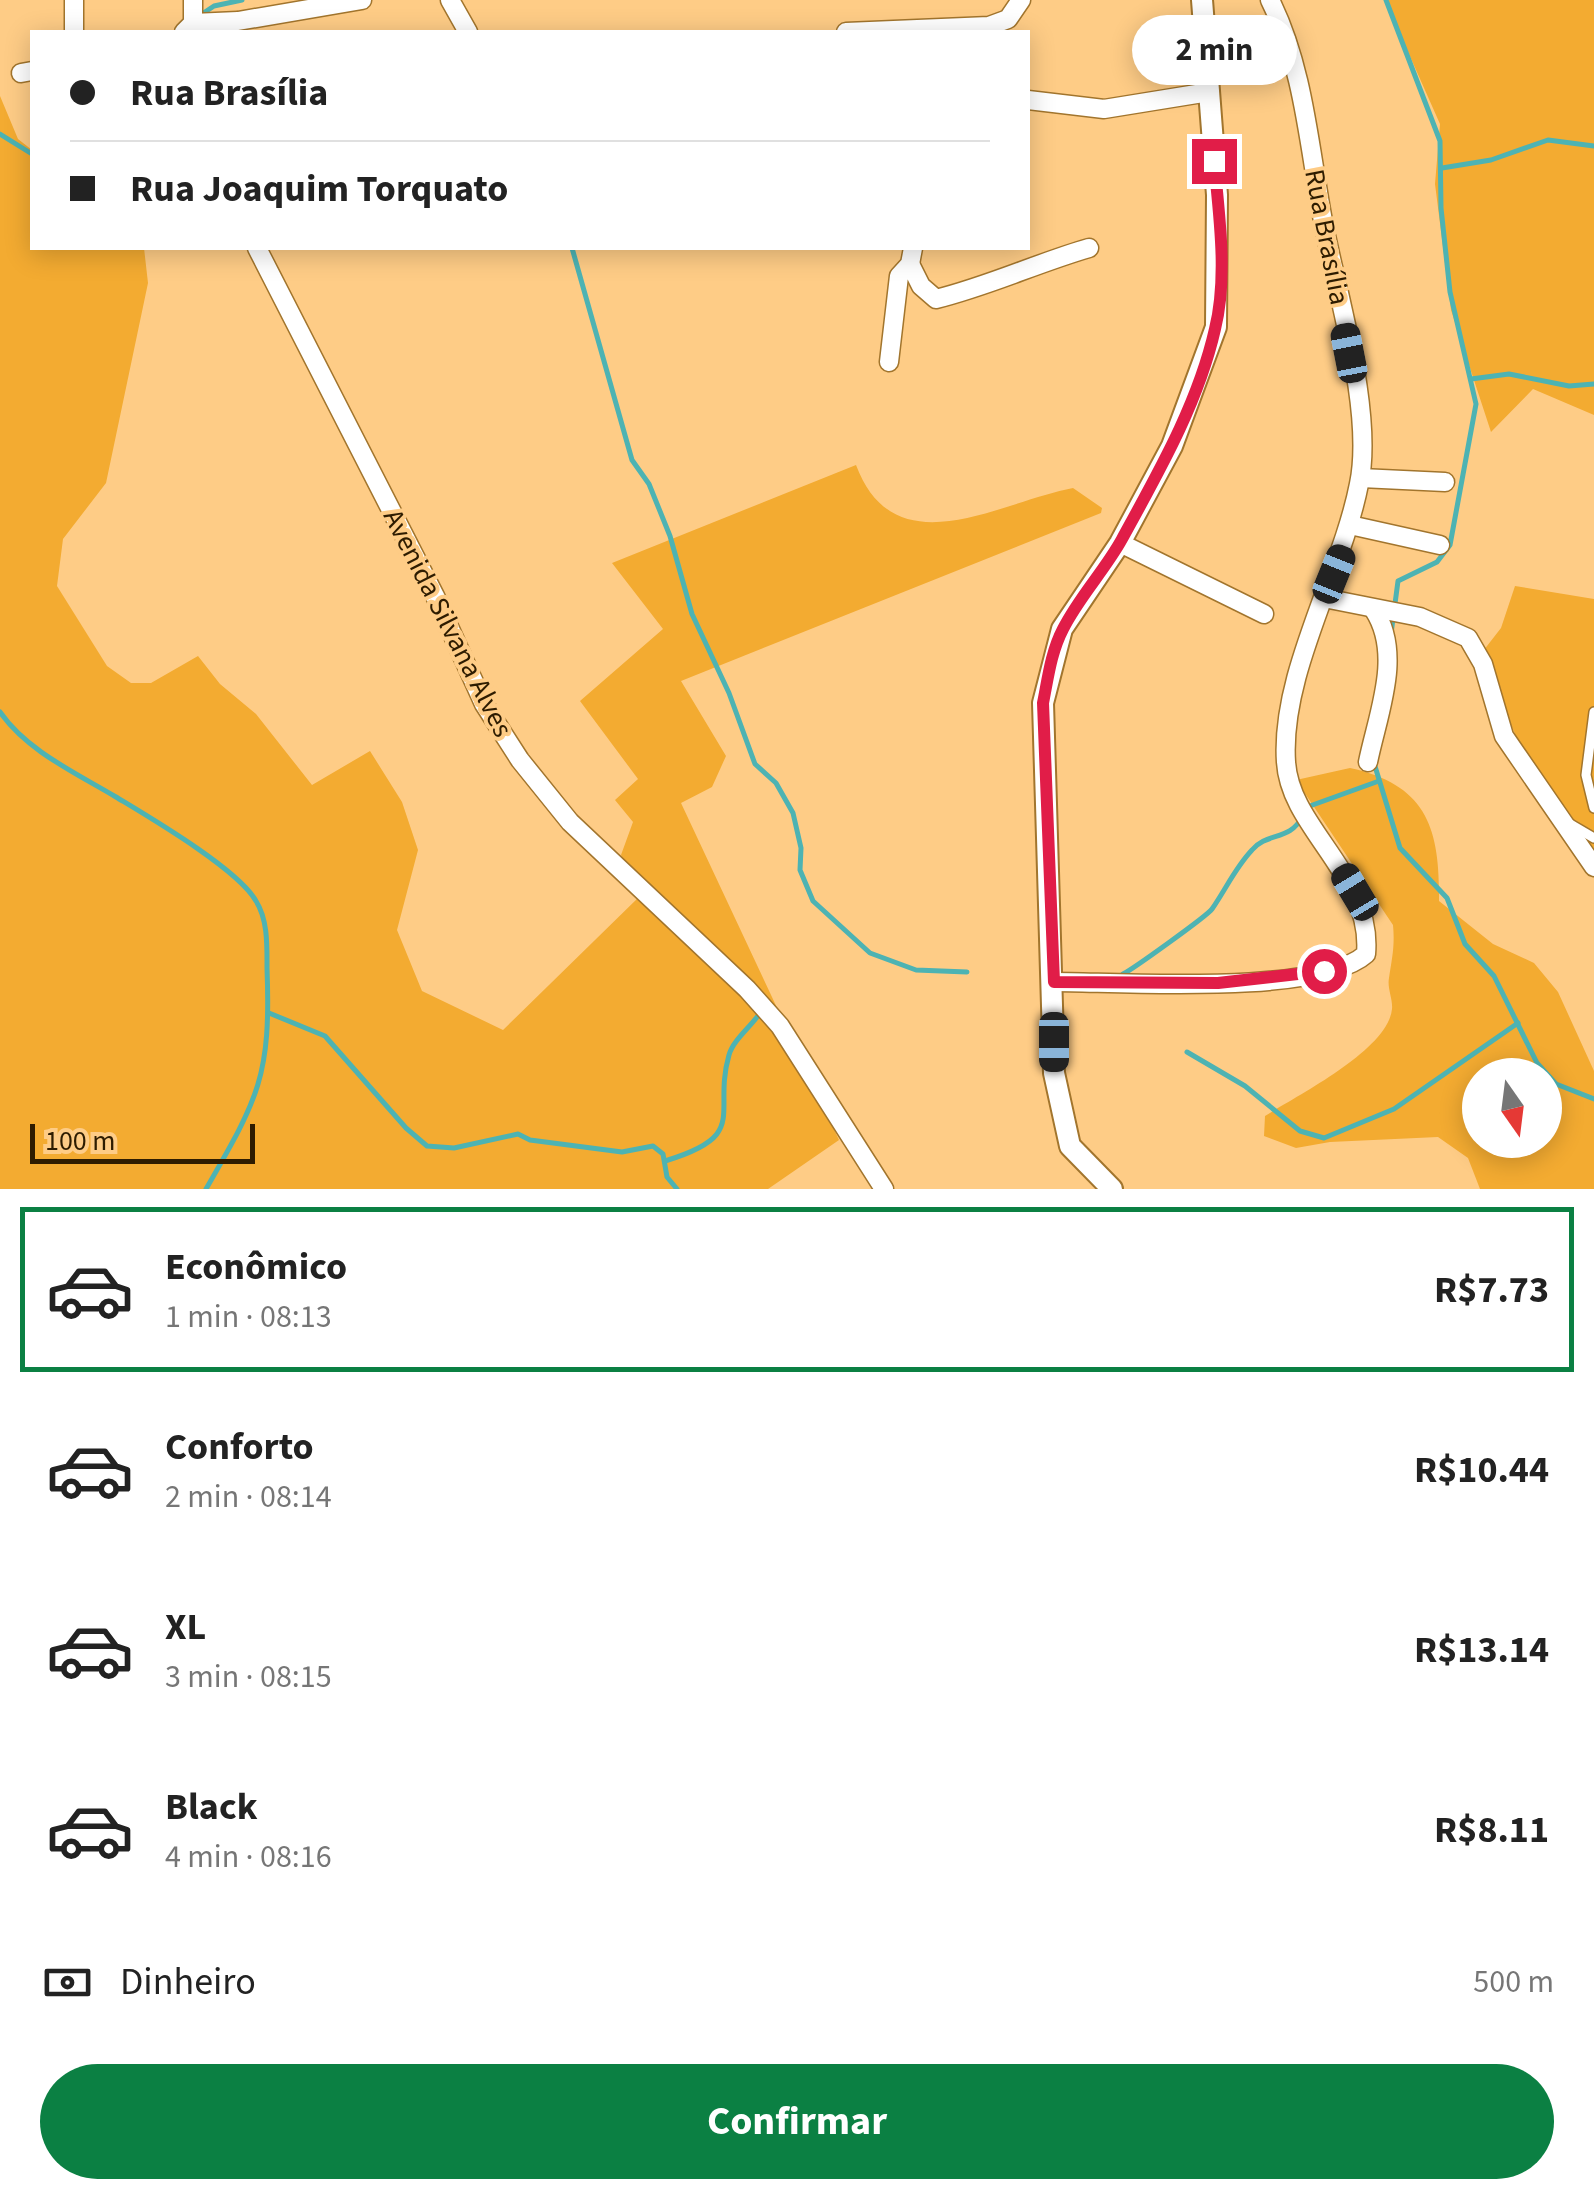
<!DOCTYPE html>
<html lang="pt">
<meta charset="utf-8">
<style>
body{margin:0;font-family:"Source Sans 3",sans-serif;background:#f2f2f2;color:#222;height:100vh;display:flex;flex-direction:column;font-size:38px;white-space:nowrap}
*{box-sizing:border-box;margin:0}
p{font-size:32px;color:#767676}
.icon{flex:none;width:55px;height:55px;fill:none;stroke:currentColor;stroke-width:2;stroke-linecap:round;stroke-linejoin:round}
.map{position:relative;height:1189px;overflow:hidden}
.details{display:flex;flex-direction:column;background:#fff;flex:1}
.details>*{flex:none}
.hud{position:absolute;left:30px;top:30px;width:1000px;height:220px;border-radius:0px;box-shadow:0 5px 25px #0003;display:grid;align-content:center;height:220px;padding:0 40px;background:#fff}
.needle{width:65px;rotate:166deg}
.tools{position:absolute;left:1462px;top:1058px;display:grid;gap:20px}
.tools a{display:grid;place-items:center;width:100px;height:100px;border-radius:50%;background:#fff;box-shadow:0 5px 25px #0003;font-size:50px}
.scale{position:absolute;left:30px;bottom:25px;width:225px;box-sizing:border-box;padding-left:10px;border:5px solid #2e1c00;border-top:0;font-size:28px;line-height:35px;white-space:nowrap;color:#2e1c00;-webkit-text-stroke:8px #fecc86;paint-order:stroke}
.end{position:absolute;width:45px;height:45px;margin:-22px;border:12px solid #e11d48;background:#fff;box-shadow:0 0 0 5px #fff}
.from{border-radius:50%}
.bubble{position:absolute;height:70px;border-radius:35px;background:#fff;box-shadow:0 5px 25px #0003;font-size:32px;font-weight:700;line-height:70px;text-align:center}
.car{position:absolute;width:30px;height:60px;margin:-30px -15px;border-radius:12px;box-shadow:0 0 8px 2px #0007;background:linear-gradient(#222 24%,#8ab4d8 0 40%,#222 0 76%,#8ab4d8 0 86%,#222 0)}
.hud b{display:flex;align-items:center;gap:35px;height:95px;font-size:38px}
.hud b+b{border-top:2px solid #e0e0e0}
.hud i{width:25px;height:25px;background:#222}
ul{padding:18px 0 0;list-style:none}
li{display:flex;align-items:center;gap:30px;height:165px;margin:0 20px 15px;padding:0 20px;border:5px solid transparent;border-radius:0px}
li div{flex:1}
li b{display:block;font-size:38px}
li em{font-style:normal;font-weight:700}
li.active{border-color:#0b8043}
li>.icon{width:90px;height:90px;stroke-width:1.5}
.pay{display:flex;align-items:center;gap:25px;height:110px;padding:0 40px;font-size:38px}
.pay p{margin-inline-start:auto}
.button{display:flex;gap:20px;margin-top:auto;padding:20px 40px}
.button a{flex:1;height:115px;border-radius:60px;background:#0b8043;color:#fff;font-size:40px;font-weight:700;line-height:115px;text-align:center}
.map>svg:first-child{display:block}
</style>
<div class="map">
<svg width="1594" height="1189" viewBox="0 0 1594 1189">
<rect width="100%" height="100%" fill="#fecc86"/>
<g fill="#f3ab31" fill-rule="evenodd">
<path d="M1385,0H1594V415L1533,389L1491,432L1451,310L1435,184L1440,124Z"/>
<path d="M0,96L18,139L32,150V248H144L148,283L106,483L63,539L57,586L107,666L131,683H151L198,656L220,684L256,714L312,785L370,751L402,802L418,850L397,930L422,991L503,1030L640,896L621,855L633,822L615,800L638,779L580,701L663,629L612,563L856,465C895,569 999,502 1073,488L1102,508L1101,513L681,681L726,756L712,787L681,803L839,1140L768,1189H0Z"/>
<path d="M1515,586L1594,599V860L1548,808L1480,655L1501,628Z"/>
<path d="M1350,768C1427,785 1440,828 1439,901L1493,944L1534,963L1558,992L1594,1071V1189H1480L1468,1158L1438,1137L1330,1142L1296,1148L1264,1136L1265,1116C1298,1095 1388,1050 1392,1009C1393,999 1387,988 1389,978C1392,958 1395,946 1393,925L1296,780ZM1480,1075H1545V1140H1480Z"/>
</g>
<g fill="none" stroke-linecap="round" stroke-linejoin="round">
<g stroke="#4db3b3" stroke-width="5">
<path d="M1386,0L1440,141L1441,208L1450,292L1476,404L1450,545L1437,562L1398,581L1391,634"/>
<path d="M199,16L214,6L242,0"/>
<path d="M0,134L32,154"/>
<path d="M1442,168L1491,160L1548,140L1594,146"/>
<path d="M572,248L632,460L649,484L670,536L692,614L729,693L755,764L776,783L793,813L801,848L800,870L813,901L870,953L916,970L967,972"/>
<path d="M1471,379L1509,374L1569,386L1594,384"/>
<path d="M0,712C27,751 76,773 116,797C149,817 238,869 256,901C268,920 267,946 267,968C271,1076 259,1097 206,1189"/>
<path d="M1374,763L1400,848L1447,898L1465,944L1494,976L1537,1063L1556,1084L1594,1099"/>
<path d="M1307,807L1379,781"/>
<path d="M1123,974C1133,969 1207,916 1212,909C1226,889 1235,868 1252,850C1267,832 1290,841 1302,817"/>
<path d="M269,1013L325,1036L406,1128L427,1146L454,1148L518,1134L530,1140L622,1152L653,1146L663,1154L667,1177L677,1189"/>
<path d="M1187,1052L1245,1086L1300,1131L1324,1138L1394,1109L1518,1023"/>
<path d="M665,1161C751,1135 712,1114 729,1055C733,1041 748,1029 757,1017"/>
</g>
<defs>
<g id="service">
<path d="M1594,712L1586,775L1594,808"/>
<path d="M1570,824L1594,838"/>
</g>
<g id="minor">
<path d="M450,0L468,32"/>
<path d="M193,23L238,21L362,0"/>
<path d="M74,32V0"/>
<path d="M184,32L193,23V0"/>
<path d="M846,32L989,26L1008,19L1021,0"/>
<path d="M21,73L32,71"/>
<path d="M1028,100L1104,109L1209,92"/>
<path d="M257,248L435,596L484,704L520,760L570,822L747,989L780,1026L884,1189"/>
<path d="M910,264L921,286L936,299C989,286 1037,263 1089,248"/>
<path d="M889,362L899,276L910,264L913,248"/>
<path d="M1361,478L1445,482"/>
<path d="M1350,525L1440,545"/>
<path d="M1120,543L1264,614"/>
<path d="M1324,598L1420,617L1468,638L1483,664L1504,736L1594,867"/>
<path d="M1368,762C1378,713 1403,655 1374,610"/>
<path d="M1054,982C1121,982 1319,996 1366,954C1373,875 1290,829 1286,762C1280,673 1342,572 1359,484C1374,412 1337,294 1323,221C1309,147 1304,68 1270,0"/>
</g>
<path id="tertiary" d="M1112,1189L1070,1146L1054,1073L1043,703L1062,629L1120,543L1172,446L1216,327L1217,195L1202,0"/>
</defs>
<use href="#service" stroke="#a2752d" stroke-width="12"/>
<use href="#minor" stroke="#a2752d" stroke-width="21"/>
<use href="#tertiary" stroke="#a2752d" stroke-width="24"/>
<use href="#service" stroke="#fff" stroke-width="9"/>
<use href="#minor" stroke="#fff" stroke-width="18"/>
<use href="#tertiary" stroke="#fff" stroke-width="20"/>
</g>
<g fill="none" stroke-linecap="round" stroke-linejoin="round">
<path stroke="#e11d48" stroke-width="12" d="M1214,161C1219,214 1228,277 1215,329C1198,404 1158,473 1122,539C1105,570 1079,597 1063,629C1051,652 1048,678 1043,703L1054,982L1218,983L1324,971"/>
</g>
<g text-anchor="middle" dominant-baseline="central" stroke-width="8" stroke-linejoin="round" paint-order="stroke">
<g font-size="28" fill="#2e1c00" stroke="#fecc86">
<text transform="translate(1327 237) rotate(79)">Rua Brasília</text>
<text transform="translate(448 623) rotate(63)">Avenida Silvana Alves</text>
</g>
</g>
</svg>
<div class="tools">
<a><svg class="needle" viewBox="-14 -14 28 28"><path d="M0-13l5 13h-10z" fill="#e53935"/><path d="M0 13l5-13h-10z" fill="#767676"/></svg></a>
</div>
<div class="scale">100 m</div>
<i class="end from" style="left:1324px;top:971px"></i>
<i class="end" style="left:1214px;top:161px"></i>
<div class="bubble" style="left:1132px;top:15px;width:165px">2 min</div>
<i class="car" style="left:1349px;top:353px;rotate:349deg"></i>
<i class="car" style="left:1334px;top:574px;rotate:22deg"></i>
<i class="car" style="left:1355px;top:892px;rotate:329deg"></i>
<i class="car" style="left:1054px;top:1042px;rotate:180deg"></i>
<div class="hud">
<b><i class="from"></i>Rua Brasília</b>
<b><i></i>Rua Joaquim Torquato</b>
</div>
</div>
<section class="details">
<ul>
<li class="active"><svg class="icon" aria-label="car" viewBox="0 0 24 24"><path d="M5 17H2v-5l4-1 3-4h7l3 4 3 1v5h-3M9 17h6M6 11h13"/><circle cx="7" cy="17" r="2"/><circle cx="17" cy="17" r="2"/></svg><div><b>Econômico</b><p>1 min · 08:13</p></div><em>R$7.73</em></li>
<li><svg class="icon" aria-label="car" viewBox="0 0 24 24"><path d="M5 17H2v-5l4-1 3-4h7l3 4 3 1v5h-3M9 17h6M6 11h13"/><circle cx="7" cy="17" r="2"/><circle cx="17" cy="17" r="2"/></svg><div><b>Conforto</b><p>2 min · 08:14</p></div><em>R$10.44</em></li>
<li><svg class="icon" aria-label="car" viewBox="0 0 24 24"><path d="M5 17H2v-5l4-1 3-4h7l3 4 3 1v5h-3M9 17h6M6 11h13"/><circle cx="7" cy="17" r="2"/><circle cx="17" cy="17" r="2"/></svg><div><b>XL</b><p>3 min · 08:15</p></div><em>R$13.14</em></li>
<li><svg class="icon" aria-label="car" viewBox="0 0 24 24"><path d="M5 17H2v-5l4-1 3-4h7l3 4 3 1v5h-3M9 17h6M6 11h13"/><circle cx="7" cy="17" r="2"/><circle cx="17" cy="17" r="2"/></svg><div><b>Black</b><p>4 min · 08:16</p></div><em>R$8.11</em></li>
</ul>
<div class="pay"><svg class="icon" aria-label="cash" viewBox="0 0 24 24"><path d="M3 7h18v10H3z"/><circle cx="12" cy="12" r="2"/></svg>Dinheiro<p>500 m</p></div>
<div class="button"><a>Confirmar</a></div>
</section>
